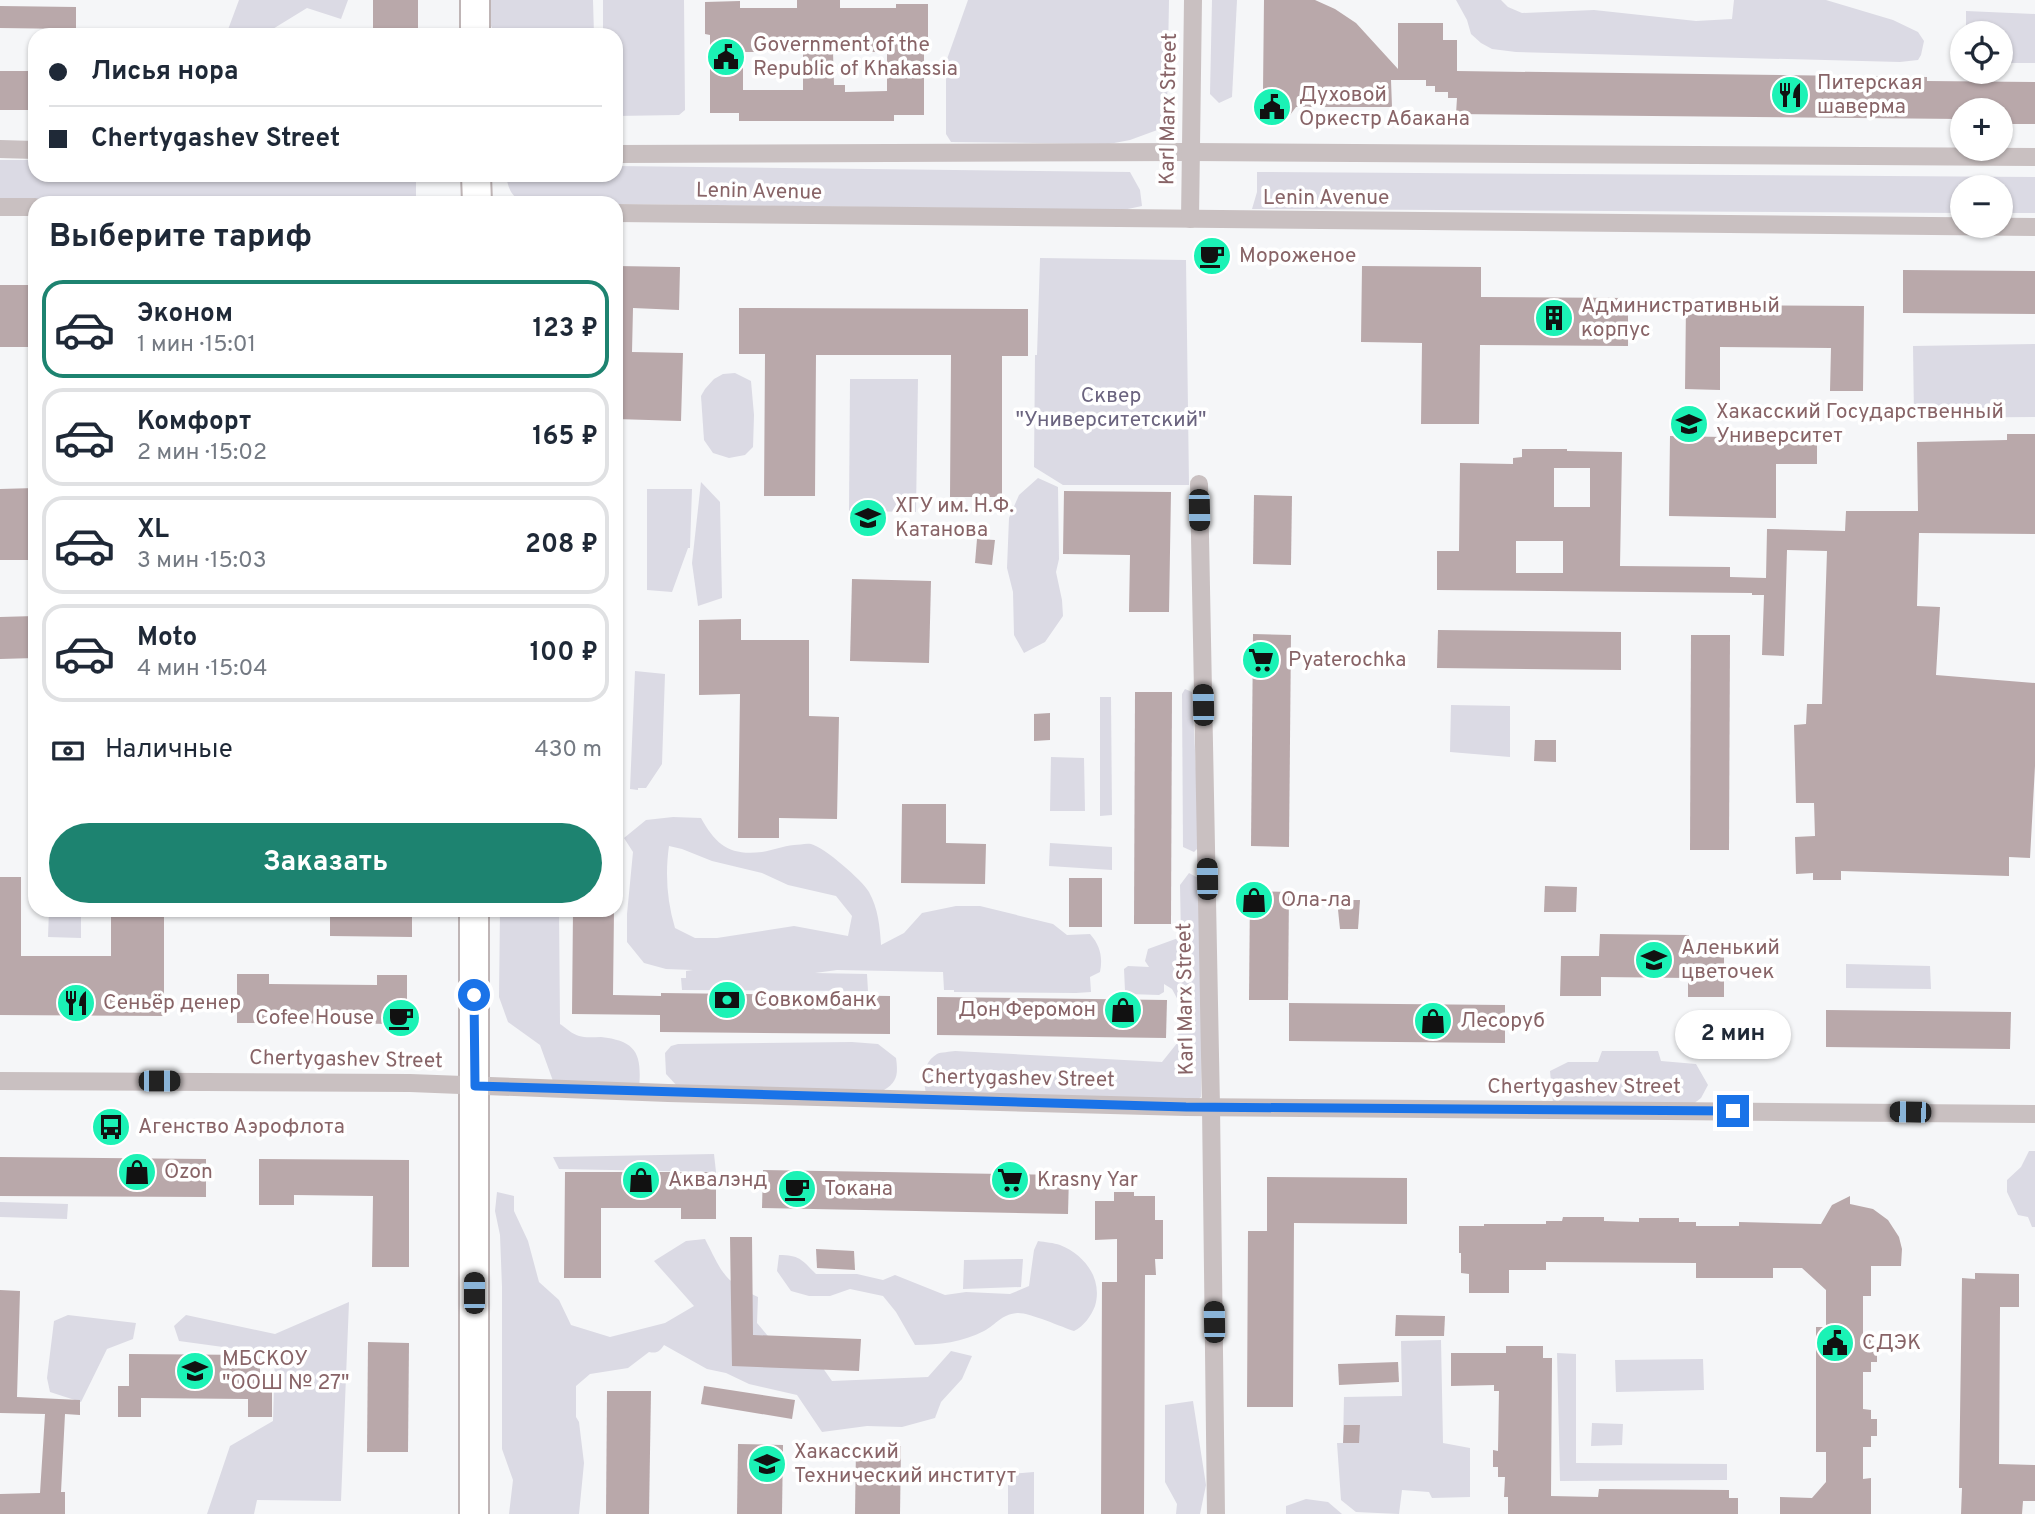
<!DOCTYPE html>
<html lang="ru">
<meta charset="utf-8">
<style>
body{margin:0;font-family:Overpass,sans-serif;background:#f2f2f3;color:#1f2937;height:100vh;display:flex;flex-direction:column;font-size:26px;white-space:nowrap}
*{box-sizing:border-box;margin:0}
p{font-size:23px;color:#747a83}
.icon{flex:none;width:38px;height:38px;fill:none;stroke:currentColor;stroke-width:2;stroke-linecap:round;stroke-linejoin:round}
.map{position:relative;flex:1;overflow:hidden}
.side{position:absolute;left:28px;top:196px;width:595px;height:721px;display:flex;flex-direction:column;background:#fff;border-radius:21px;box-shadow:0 2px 5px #0004}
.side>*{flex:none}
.hud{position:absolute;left:28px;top:28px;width:595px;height:154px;border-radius:21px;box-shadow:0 2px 5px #0004;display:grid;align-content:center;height:154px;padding:0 21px;background:#fff}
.controls{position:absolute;left:1950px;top:21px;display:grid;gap:14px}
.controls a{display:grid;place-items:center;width:63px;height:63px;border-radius:50%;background:#fff;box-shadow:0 2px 5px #0004;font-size:35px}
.end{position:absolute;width:32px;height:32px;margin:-16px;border:9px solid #1a73e8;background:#fff;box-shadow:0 0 0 4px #fff}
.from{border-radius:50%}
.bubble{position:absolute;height:49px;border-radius:24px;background:#fff;box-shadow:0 2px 5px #0004;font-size:23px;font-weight:700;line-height:49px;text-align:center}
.car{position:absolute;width:21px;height:42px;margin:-21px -10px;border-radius:9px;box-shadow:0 0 5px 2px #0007;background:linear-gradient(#222 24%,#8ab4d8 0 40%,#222 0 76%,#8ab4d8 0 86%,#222 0)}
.hud b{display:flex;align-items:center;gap:24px;height:66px;font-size:26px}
.hud b+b{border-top:2px solid #e0e1e3}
.hud i{width:18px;height:18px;background:#1f2937}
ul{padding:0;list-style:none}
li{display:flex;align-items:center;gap:21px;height:98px;margin:0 14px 10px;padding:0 7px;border:4px solid #e0e1e3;border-radius:21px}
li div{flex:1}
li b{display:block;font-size:26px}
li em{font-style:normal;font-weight:700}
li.on{border-color:#1d8370}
li>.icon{width:63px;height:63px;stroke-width:1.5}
h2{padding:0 21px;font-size:32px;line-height:84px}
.pay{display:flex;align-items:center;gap:18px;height:77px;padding:0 21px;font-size:26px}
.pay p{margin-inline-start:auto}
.button{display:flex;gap:14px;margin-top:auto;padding:14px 21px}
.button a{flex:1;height:80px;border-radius:42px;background:#1d8370;color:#fff;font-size:28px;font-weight:700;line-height:80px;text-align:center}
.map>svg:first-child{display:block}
</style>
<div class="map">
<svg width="2035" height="1514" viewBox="0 0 2035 1514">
<rect width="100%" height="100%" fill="#f5f6f8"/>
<g fill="#dbdae4" fill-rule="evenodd">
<path d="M239,0H348L341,19L307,8L263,35H226Z"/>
<path d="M486,0H593L594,35H495L486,14Z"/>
<path d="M603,0H684L685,110L679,115L616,116V35H603Z"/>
<path d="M968,0H1169L1167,110L1160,129L1130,140L1109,144L951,142L946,134V62Z"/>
<path d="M1212,0H1237L1232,97L1219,103L1210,94Z"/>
<path d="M1456,0H1501L1508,7L1522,13L1594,10L1696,21L1732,19L1734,0H1826L1893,20L1918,32L1924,41L1921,55L1918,60L1900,62L1516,52L1492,49L1481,43L1471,34L1467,20Z"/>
<path d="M1966,11L2035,14V63H2000V33H1966Z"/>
<path d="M0,160H35V175H416V203L0,202Z"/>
<path d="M616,166L1130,172L1140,190L1142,206L1123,210L535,203C515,201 509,195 506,175H616Z"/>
<path d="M1257,172L2035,177V213H2000V187H1962V213L1252,209L1257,192Z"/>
<path d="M1040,258L1186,260L1189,485H1063L1034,467L1035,355H1037Z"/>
<path d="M2035,344V417L1914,418L1913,346Z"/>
<path d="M735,373L751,381L754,415L753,447L745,455L729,458L713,453L704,440L701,396L705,389L714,379L723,374Z"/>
<path d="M850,379H918L916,512L849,511Z"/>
<path d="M1038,478L1058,487L1059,559L1056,572L1062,600L1063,616L1045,642L1024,653L1014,635L1013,592L1007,568L1009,518L1019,495Z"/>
<path d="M701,482L720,502L722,598L698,606L692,563Z"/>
<path d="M647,489H692L690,548H688L672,592L647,590Z"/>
<path d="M635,671L665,674L662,764L646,788H638V790L630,789Z"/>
<path d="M1185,689L1192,692L1200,846L1194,852L1183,847L1182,694Z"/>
<path d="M1100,697H1111L1112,815L1100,816Z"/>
<path d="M1451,705L1510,706V757L1450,752Z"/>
<path d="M1051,757L1084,758L1085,811H1050Z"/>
<path d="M673,817L701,818C716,845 730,856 762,852C773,850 783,846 794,845C799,845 806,843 811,844C824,847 862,880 869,892C878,908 880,927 881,945L904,933L922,913L956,906H980L1053,924L1067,935L1090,934C1100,945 1103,957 1100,972L1090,977L1091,992L1076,993L954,992V990H944L943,972L837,970L815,973L867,974L868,991L682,990L681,978H686V971L693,970L666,969L644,963L627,942V914L633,852L624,838L646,820ZM669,846L682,849L712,861L762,873L788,885L836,896L852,916L848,936L794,926L717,938H695L675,928C667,901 665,874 669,846Z"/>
<path d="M1050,843L1112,847V870L1049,866Z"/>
<path d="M1189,873L1200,879L1203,951L1201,1097L1192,1103L926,1093C923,1080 922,1063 937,1054C941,1052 950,1052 955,1051L1162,1062L1178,1042L1179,1002L1172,989L1164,984V992L1159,995L1128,994L1125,991L1124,969L1128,966L1149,967L1145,961L1148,949L1181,937L1180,885Z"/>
<path d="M49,910H81V938L48,937Z"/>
<path d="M500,910H559L560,1024C566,1028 572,1034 579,1036C585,1038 594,1037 601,1037C637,1041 642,1054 639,1089L553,1081L540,1045L508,1022L499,997Z"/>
<path d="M1846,964L1930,966L1931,989L1846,988Z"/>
<path d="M852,1042L878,1044L896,1058C898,1073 898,1082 884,1090L678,1087L666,1074L665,1053L671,1046L678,1044Z"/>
<path d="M1602,1051H1658L1661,1061L1696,1064L1708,1085L1701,1098L1683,1112L1553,1103L1550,1071L1568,1062H1598Z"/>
<path d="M2029,1151H2035V1227H2032L2028,1217L2018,1215L2007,1192V1180L2021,1167Z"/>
<path d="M714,1154L716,1172L559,1169L553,1157Z"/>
<path d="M497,1192L514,1196V1211L528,1241L539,1282L559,1300L571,1325L610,1337L665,1323L694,1306L654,1261L686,1241L705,1239C722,1272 723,1281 758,1297L757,1323L773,1342L813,1354L832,1381L928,1377L951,1351L972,1356L962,1379L941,1402L935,1418L902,1427L867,1426L822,1432L797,1395L749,1384L726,1373L707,1369L664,1345C660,1351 657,1354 649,1352L628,1368L590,1374L576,1386V1417L579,1422L584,1463L579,1514H509L513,1480L502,1449V1287L500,1235L495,1211Z"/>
<path d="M0,1202L68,1204L67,1219L0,1217Z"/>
<path d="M1038,1241C1045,1242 1054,1243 1060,1245C1085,1255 1103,1279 1095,1306C1091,1316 1084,1326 1074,1331C1062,1327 1028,1312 1017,1313C1000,1315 997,1324 984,1331C963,1342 939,1345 915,1345L896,1312L883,1296L850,1289L830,1296H809L791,1291L777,1271L779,1255C800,1255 802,1260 816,1274H857L883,1280L895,1275L945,1295L966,1292L1010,1294L1029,1286L1034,1250Z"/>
<path d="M1023,1259L1021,1287L963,1289L964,1260Z"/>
<path d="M349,1302L341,1501L257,1500L254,1514H207L230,1446L273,1421L275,1354L179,1341L174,1326L186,1315L275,1334Z"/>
<path d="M68,1315L136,1323L133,1339L107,1349L81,1402L50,1392L47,1378L54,1321Z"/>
<path d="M1441,1340L1443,1443L1470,1448V1497L1432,1498L1429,1492L1402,1490L1399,1514L1356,1512L1341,1500L1337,1443H1343L1344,1397L1402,1396L1401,1341Z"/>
<path d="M1557,1353L1576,1354V1463L1727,1464V1480L1560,1481Z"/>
<path d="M1703,1359L1704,1390L1616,1392L1615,1360Z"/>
<path d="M1193,1401L1206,1485L1200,1514H1176L1177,1504L1165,1482V1405Z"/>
<path d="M1592,1423L1623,1424L1622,1445L1591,1446Z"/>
<path d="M1034,1472V1514H1008V1474Z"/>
<path d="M1306,1499L1328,1502L1342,1514H1286V1506Z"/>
</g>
<g fill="#b9a8aa" fill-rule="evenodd">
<rect x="373" y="0" width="45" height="35"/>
<path d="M797,0H840V8H896V4H928V37H924V115H894V121H739V113H710V35L705,34V2L740,1V8H797ZM743,52H803V90H743ZM833,52H887V91L845,92V85H834Z"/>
<path d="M1264,0H1315L1335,9L1356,23L1398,69V23H1443V40H1457V71L1927,77V81L2035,82V124H2000V110H1962V119L1456,114L1457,98H1448V92H1435V86H1426V80H1391L1392,107H1296L1284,123L1274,125L1258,119L1254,110V102L1257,95L1263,90Z"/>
<path d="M0,6L76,7V29L0,28Z"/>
<rect x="0" y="71" width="35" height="39"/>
<path d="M616,266L680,267L679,310L633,308L632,352L683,353L681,421L616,419Z"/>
<path d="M1362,266L1481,267V297L1628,298V346L1480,345L1479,424H1421L1422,343L1361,342Z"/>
<path d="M1903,270L2035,271V314L1903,313Z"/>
<rect x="0" y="285" width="35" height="62"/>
<path d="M1686,305L1864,306L1863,391H1830L1831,348L1720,347V390L1685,389Z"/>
<path d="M739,308L1028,309V356H1002V497H950L951,355H816L815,496H764L765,354H739Z"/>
<path d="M1776,431H1817V464H1776V518L1669,516L1670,436L1776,438Z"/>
<path d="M2007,434H2035V534L1919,533L1917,606L1940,607L1936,675L2035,683V766L2030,858L2009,857V876L1841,871V880H1813V873L1796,874L1795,837L1815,836L1814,803H1796L1794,725L1806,724L1807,704H1822L1827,551L1787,550L1784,656L1762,655L1764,595H1752V593L1437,590V551H1459L1460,463L1513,464V458L1522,457V449H1567V451L1622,452L1620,566L1730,567V577L1766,578L1767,529L1845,531L1846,511H1918L1917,442L2007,440ZM1554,468H1590V507H1554ZM1516,541H1563V573H1516Z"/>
<path d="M35,488V560H0V489Z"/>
<path d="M1064,491L1171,492L1169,612H1129L1130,555L1063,554Z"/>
<path d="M1254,495L1292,496L1291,565L1253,564Z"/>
<path d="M977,539L995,540L992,565L975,563Z"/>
<path d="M852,579L931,581L929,663L850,661Z"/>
<path d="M35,616V658L0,659V617Z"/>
<path d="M741,619V640H809V716L839,717L837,819L779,818V838H738L740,694L699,695V620Z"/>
<path d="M1438,630L1621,632V670L1437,668Z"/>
<path d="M1253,634L1291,635L1289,847L1251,846Z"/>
<path d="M1691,635H1730L1729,850H1690Z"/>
<path d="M1135,692H1172L1171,924H1134Z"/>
<path d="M1050,713V740L1034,741V714Z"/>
<path d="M1535,740H1556V762L1534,761Z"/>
<path d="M902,804H946V843L986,844L985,884L901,883Z"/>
<path d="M0,877H21V956H111V910H164V1016L0,1015Z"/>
<rect x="1069" y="878" width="33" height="49"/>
<path d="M1545,886L1577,887L1576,912H1544Z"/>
<path d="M1250,891L1289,892L1288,1000H1249Z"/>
<path d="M1337,900H1360L1358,929H1340Z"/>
<path d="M330,910H412V937L330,936Z"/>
<path d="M573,910H614L613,995L661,996V993L890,996V1034L660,1032V1015L572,1014Z"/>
<path d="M1600,934L1689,935L1688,956L1724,957V997H1688V978L1601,977V996H1560L1561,956H1599Z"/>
<path d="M237,974H269V984L377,985V975H407V1024L237,1023Z"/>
<path d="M937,997L1167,1000L1166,1038L937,1035Z"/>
<path d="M1289,1003L1505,1005V1043L1289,1041Z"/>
<path d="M1826,1010L2011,1012L2010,1049L1826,1047Z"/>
<path d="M0,1157L206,1159V1197L0,1196Z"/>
<path d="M259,1159L409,1160V1267H372L373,1196L294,1195V1205H259Z"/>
<path d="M763,1170L1069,1175L1068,1214L762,1208Z"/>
<path d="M565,1172H716V1219H681V1208H601V1278H564Z"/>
<path d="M1267,1177L1407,1178V1224L1294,1223L1293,1407H1247L1248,1231H1267Z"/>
<path d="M1114,1192H1134V1196H1155V1220H1163V1259H1155L1156,1275H1145L1144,1514H1101L1102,1282H1117V1239L1095,1240V1201H1114Z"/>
<path d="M1850,1196V1204L1873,1209L1888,1220L1899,1237L1902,1249L1901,1266H1871V1296H1863V1335H1871V1345H1877V1362H1871V1372H1863V1409L1871,1410V1419H1877V1436H1871V1447H1863V1479L1871,1478V1514H1780V1497L1812,1498L1826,1482V1452H1816V1327H1826V1290L1802,1268H1773V1278H1696V1263L1546,1262V1270H1509V1293H1469V1274L1461,1273V1253H1459V1226H1484V1224H1546V1221H1562L1563,1217H1604V1221L1639,1222V1218H1679V1222H1696V1226H1739V1222L1821,1224L1832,1205Z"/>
<path d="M730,1237H752L753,1335L861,1339L859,1371L732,1366Z"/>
<path d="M816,1249L854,1251L855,1270L817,1268Z"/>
<path d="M1975,1273L2019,1274V1307H2000L1999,1464L2035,1465V1501H2023L2022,1514H1961L1962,1488H1959L1962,1278L1975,1279Z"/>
<path d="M0,1290L20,1291L17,1397L80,1400V1415L65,1414L61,1492H65V1514H0V1494L40,1493L45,1414L0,1413Z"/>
<path d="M1396,1315L1445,1316L1444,1336H1395Z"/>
<path d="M368,1342L409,1343L408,1452H367Z"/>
<path d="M1506,1346H1543V1358H1552L1551,1496L1598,1497L1599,1489L1729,1490V1498H1738V1514H1508V1497H1504L1505,1477H1498V1467H1493V1450L1498,1451L1499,1391H1494V1385L1451,1386V1353H1506Z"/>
<path d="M129,1354L260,1355V1386H272V1417H248V1399L141,1398V1417H118V1386H129Z"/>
<path d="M1398,1362L1399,1382L1339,1385L1338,1364Z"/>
<path d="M704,1386L795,1400L792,1419L701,1404Z"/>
<path d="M607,1391H651L649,1514H606Z"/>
<path d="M1344,1425H1360L1359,1443H1343Z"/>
<path d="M738,1444L783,1445L782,1514H737Z"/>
<path d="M856,1446H901L900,1514H855Z"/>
</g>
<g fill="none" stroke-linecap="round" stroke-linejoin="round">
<defs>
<g id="primary">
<path d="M475,0V35"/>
<path d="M476,175L477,203"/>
<path d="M474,1514V910"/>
</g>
</defs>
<use href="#primary" stroke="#bfb5b6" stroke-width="32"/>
<g stroke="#c9c0c1" stroke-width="18">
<path d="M0,149L35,150"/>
<path d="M616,154L1191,152L2035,157"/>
<path d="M0,207H35"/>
<path d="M616,213L2035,227"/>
<path d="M1190,219L1193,0"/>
<path d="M1199,484L1211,1107L1216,1514"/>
<path d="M0,1081L410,1083L668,1093L1186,1107L2035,1114"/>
</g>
<use href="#primary" stroke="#fff" stroke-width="28"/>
</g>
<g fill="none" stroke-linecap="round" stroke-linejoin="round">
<path stroke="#1a73e8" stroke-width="9" d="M474,995L475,1086L1186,1107L1733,1111"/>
</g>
<defs>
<symbol id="civic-disc" viewBox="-11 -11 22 22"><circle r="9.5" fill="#1bf2b5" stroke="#fff"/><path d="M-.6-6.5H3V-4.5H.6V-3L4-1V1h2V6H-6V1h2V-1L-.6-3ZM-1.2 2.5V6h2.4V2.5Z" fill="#111"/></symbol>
<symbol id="restaurant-disc" viewBox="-11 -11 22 22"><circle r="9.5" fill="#1bf2b5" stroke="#fff"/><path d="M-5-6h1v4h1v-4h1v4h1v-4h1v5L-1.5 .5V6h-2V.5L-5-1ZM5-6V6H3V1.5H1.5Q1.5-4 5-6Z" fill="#111"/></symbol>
<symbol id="cafe-disc" viewBox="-11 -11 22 22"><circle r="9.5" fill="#1bf2b5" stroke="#fff"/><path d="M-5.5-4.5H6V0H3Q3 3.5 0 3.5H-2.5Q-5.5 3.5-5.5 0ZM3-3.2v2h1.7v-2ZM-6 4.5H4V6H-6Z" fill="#111"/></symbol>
<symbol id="building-disc" viewBox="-11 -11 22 22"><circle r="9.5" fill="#1bf2b5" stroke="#fff"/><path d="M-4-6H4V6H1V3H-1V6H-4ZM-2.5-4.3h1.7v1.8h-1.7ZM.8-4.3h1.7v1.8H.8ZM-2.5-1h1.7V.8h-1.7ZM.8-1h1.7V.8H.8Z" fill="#111"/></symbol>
<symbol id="university-disc" viewBox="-11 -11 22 22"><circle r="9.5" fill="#1bf2b5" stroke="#fff"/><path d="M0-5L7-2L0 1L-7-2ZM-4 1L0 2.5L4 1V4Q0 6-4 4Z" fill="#111"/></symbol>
<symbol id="supermarket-disc" viewBox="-11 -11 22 22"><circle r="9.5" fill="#1bf2b5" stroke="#fff"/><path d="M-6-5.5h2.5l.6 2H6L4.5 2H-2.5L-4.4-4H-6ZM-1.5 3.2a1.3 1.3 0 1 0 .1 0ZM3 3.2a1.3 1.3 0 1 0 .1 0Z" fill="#111"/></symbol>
<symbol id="shop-disc" viewBox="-11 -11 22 22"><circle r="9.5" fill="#1bf2b5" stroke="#fff"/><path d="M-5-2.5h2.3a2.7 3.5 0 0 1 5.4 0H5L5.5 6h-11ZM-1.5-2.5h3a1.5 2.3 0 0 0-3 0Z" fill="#111"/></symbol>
<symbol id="school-disc" viewBox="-11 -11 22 22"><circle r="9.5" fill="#1bf2b5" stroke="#fff"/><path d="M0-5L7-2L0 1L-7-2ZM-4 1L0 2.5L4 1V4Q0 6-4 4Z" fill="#111"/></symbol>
<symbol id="bank-disc" viewBox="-11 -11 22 22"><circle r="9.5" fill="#1bf2b5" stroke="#fff"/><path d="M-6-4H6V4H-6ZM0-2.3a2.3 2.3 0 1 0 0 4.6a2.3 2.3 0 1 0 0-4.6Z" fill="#111"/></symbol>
<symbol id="bus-disc" viewBox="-11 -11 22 22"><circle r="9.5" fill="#1bf2b5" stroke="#fff"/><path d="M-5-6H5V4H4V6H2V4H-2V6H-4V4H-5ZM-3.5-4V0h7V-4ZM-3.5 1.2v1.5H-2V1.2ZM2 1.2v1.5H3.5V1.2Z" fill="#111"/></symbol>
</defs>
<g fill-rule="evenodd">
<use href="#civic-disc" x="704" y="35" width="44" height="44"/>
<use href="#restaurant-disc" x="1768" y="73" width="44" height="44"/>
<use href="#civic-disc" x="1250" y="85" width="44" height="44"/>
<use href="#cafe-disc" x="1190" y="234" width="44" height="44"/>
<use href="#building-disc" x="1532" y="296" width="44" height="44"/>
<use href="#university-disc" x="1667" y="402" width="44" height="44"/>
<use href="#university-disc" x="846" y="496" width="44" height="44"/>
<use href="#supermarket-disc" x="1239" y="638" width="44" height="44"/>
<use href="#shop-disc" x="1232" y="878" width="44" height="44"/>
<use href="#school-disc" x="1632" y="938" width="44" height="44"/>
<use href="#bank-disc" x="705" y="978" width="44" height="44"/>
<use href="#restaurant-disc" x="54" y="981" width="44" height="44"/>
<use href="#shop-disc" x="1101" y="988" width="44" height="44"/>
<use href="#cafe-disc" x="379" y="996" width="44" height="44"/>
<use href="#shop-disc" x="1411" y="999" width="44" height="44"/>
<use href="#bus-disc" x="89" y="1105" width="44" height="44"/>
<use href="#shop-disc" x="115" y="1150" width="44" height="44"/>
<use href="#shop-disc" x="619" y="1158" width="44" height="44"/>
<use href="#supermarket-disc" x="988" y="1158" width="44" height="44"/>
<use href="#cafe-disc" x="775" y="1167" width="44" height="44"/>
<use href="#civic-disc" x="1813" y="1321" width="44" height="44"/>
<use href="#school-disc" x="173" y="1349" width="44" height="44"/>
<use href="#university-disc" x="745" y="1442" width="44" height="44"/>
</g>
<g text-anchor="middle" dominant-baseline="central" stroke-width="7" stroke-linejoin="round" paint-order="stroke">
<g font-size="21" fill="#886467" stroke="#fff" text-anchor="start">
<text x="753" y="45">Government of the<tspan x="753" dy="24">Republic of Khakassia</tspan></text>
<text x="1817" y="83">Питерская<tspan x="1817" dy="24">шаверма</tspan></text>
<text x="1299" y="95">Духовой<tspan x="1299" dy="24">Оркестр Абакана</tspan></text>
<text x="1239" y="256">Мороженое</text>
<text x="1581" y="306">Административный<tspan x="1581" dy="24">корпус</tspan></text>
<text x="1716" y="412">Хакасский Государственный<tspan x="1716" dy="24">Университет</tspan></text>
<text x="895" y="506">ХГУ им. Н.Ф.<tspan x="895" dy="24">Катанова</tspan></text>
<text x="1288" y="660">Pyaterochka</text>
<text x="1281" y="900">Ола-ла</text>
<text x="1681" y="948">Аленький<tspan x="1681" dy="24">цветочек</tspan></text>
<text x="754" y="1000">Совкомбанк</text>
<text x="103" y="1003">Сеньёр денер</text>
<text x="1096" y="1010" text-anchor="end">Дон Феромон</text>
<text x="374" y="1018" text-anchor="end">Cofee House</text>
<text x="1460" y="1021">Лесоруб</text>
<text x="138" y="1127">Агенство Аэрофлота</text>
<text x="164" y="1172">Ozon</text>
<text x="668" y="1180">Аквалэнд</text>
<text x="1037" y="1180">Krasny Yar</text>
<text x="824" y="1189">Токана</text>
<text x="1862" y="1343">СДЭК</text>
<text x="222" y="1359">МБСКОУ<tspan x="222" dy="24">"ООШ № 27"</tspan></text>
<text x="794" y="1452">Хакасский<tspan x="794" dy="24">Технический институт</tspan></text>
</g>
<g font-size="21" fill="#886467" stroke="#fff">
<text transform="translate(1169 109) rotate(-89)">Karl Marx Street</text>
<text transform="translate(759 192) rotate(1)">Lenin Avenue</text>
<text x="1326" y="198">Lenin Avenue</text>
<text transform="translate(1186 999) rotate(-91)">Karl Marx Street</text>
<text transform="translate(346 1060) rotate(1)">Chertygashev Street</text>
<text transform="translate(1018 1079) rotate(1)">Chertygashev Street</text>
<text x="1584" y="1087">Chertygashev Street</text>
</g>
<g font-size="21" fill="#6b647f" stroke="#fff">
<text x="1111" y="396">Сквер<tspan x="1111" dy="24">"Университетский"</tspan></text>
</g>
</g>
</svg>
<div class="controls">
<a><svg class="icon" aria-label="locate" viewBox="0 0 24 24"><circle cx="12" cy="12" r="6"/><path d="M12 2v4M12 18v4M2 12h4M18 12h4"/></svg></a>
<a>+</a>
<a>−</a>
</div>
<i class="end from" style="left:474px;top:995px"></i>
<i class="end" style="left:1733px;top:1111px"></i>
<div class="bubble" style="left:1675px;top:1010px;width:116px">2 мин</div>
<i class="car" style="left:1199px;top:510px;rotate:179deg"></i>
<i class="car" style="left:1203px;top:705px;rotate:359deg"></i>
<i class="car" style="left:1207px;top:879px;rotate:359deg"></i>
<i class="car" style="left:159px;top:1081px;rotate:90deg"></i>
<i class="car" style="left:1910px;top:1112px;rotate:271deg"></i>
<i class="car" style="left:474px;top:1293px;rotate:0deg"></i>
<i class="car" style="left:1214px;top:1322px;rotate:359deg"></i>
<div class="hud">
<b><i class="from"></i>Лисья нора</b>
<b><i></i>Chertygashev Street</b>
</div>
<section class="side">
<h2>Выберите тариф</h2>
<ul>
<li class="on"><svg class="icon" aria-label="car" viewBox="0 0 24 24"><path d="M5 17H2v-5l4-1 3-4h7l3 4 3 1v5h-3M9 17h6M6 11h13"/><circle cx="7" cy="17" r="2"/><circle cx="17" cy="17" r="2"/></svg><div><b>Эконом</b><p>1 мин · 15:01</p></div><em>123 ₽</em></li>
<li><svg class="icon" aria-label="car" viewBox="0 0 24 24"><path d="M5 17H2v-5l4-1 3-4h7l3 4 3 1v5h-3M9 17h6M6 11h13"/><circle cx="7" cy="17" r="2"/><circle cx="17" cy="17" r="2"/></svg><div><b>Комфорт</b><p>2 мин · 15:02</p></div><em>165 ₽</em></li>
<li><svg class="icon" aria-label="car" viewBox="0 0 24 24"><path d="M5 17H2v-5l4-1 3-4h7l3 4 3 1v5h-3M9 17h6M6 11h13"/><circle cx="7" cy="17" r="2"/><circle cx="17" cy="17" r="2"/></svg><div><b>XL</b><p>3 мин · 15:03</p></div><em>208 ₽</em></li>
<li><svg class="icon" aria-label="car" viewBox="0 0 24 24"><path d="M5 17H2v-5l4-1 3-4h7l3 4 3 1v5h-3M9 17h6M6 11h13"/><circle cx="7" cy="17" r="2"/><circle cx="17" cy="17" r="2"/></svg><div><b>Moto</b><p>4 мин · 15:04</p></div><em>100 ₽</em></li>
</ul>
<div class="pay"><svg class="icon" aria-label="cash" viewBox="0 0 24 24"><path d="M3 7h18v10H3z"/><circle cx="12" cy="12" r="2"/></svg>Наличные<p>430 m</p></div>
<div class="button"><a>Заказать</a></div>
</section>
</div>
